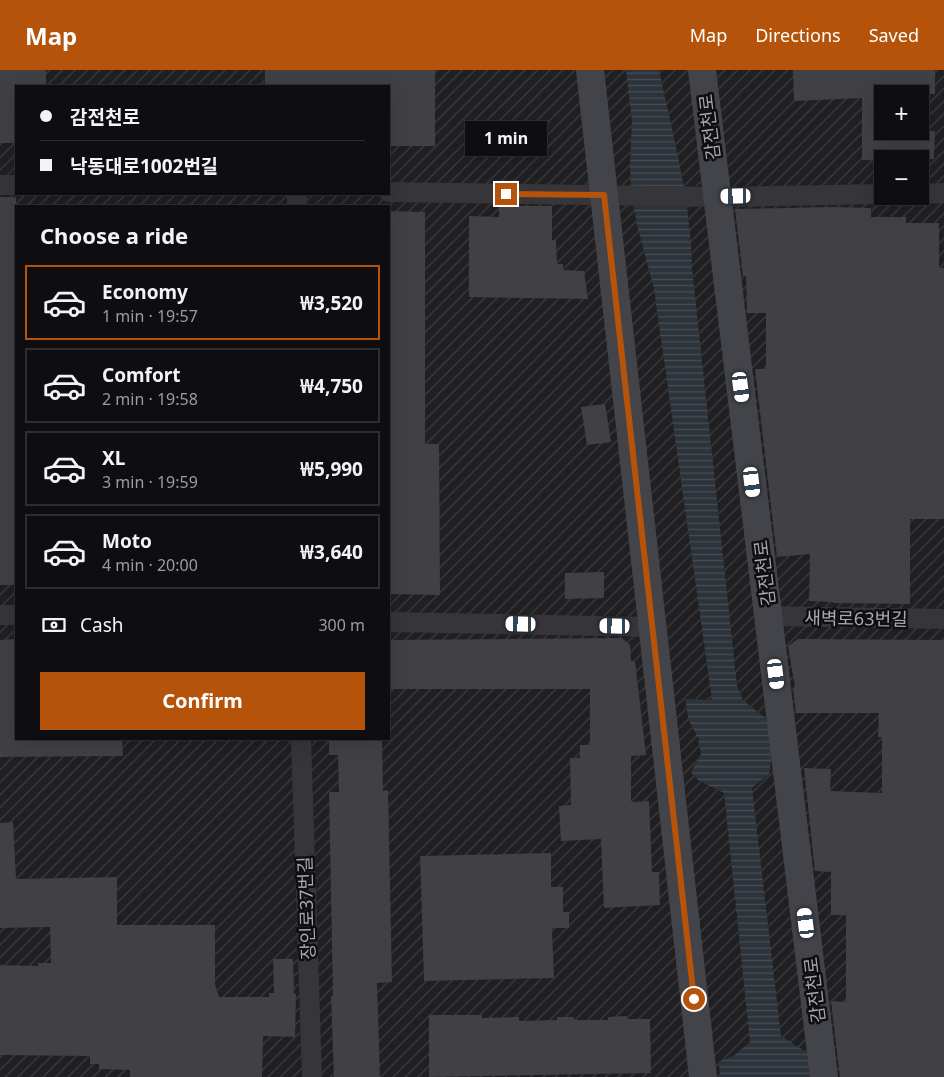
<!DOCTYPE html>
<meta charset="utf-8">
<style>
body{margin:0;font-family:"Noto Sans","Noto Sans KR",sans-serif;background:#171719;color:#f1f3f6;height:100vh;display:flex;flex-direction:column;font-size:19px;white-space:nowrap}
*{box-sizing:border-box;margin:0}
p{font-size:16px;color:#9b9c9f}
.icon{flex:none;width:28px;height:28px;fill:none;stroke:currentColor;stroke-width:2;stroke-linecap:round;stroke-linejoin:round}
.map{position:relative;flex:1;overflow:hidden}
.details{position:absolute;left:15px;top:135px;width:375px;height:535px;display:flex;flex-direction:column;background:#0e0e10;border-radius:0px;box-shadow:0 5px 20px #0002,0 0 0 1px #2e2e30}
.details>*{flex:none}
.guide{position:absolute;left:15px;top:15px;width:375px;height:110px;border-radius:0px;box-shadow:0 5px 20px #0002,0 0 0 1px #2e2e30;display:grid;align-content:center;height:110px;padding:0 25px;background:#0e0e10}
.fabs{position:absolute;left:874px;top:15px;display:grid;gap:10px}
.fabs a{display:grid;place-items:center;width:55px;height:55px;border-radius:0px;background:#0e0e10;box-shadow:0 5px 20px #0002,0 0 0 1px #2e2e30;font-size:25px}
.end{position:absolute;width:22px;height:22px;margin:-11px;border:6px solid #b45309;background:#fff;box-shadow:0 0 0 2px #fff}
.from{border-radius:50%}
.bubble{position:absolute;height:35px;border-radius:0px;background:#0e0e10;box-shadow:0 5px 20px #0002,0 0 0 1px #2e2e30;font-size:16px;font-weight:700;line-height:35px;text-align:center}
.car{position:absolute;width:15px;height:30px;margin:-15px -8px;border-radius:6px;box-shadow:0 0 4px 1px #0007;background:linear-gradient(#fff 24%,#345 0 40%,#fff 0 76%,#345 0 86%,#fff 0)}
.guide b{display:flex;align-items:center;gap:18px;height:48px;font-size:19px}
.guide b+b{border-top:1px solid #2e2e30}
.guide i{width:12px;height:12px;background:#f1f3f6}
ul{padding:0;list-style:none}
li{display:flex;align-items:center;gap:15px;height:75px;margin:0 10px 8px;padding:0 15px;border:2px solid #2e2e30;border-radius:0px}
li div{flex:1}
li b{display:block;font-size:19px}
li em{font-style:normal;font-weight:700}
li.active{border-color:#b45309}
li>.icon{width:45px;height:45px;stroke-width:1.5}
h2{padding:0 25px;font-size:22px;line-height:60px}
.pay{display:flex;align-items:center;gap:12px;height:55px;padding:0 25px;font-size:19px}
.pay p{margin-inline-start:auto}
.cta{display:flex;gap:10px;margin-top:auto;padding:10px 25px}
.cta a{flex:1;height:58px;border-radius:0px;background:#b45309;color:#fff;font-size:20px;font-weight:700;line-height:58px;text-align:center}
header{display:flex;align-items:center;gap:30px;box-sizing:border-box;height:70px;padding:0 25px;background:#b45309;color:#fff}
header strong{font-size:24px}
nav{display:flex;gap:28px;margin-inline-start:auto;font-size:18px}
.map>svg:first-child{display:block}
</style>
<header>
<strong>Map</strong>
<nav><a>Map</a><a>Directions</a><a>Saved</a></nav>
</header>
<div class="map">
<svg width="944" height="1007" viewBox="0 0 944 1007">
<defs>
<pattern id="industrial-furrows" width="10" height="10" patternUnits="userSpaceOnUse" patternTransform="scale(1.25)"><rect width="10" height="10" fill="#201f22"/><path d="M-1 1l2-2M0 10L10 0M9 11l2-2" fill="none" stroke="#3d3d40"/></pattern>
<pattern id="water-rules" width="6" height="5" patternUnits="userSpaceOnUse" patternTransform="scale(1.25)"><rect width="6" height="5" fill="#2c333a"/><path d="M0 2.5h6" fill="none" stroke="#484e54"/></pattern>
</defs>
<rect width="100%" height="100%" fill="#131315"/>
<path fill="url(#industrial-furrows)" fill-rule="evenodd" d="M0,0H944V1007H0ZM16,16H389V124H16ZM882,24H920V61H882ZM882,89H920V126H882ZM16,136H389V669H16Z"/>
<path fill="url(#water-rules)" d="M626,0H659C673,65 691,131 692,198L737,616L743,630L770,652L775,666L769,704L752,718L781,966L813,986L814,1007H720L719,992L733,986L750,972L724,723L698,710L691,702L701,684L698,668L689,651L685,629L712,630L654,219L637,155L631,120L630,97L632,51Z"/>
<g fill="#404045">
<path d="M0,0H46V16H16V73H0Z"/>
<path d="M265,0H435V76H389V16H265Z"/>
<path d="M793,0H935V24H882V61H935L934,89L862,90V28L794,31Z"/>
<rect x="0" y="127" width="16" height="388"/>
<path d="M499,136H552V170H556L557,194H563V200L584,201L588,229L469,227V146L499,147Z"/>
<path d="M834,137L871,138V147H906V153H939V198H944V449H910V534L833,533V532L809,531L810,484L777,487L755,299H766V243H747L746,206H743L735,139Z"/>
<path d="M389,141L425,142V374H439L440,525L389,524Z"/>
<path d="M605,334L611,372L587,375L581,337Z"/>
<path d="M604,502V528L565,529V503Z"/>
<path d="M622,568L630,575L631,591H635L646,685L631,686V732L649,731L652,802H659L660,835L604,838L601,769L561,771L559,736L571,735L570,688H580V675H590V619H389V570Z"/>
<path d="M16,569V669H122L123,686L0,687V570Z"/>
<path d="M798,569L944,570V1007H840L831,931L846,932V845H831V802L815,801L804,698L831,699L830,721L882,723V667H878L879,643H796L793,618L795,617L788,576Z"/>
<path d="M329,669H382L383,721L388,720L392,912L377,913L380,1007H334L331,926H333L329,722H339L338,685H329Z"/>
<path d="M13,752L16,809L117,807V855H215V914L219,927H269V923H274L273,889H293L294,924H296L295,967L263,966L262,1007H130V1000L99,999V994H90V986L0,985V895L38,896V893H51L50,857L0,858V753Z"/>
<path d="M551,783V817H563V842H569V858H552L554,908L424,911L420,786Z"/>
<path d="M429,945H482V948L519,947V951L557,950V947H574V950H608V947L627,946V949H650L651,1003L429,1007Z"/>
</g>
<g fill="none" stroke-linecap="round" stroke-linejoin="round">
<g stroke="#35353a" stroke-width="20">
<path d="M0,115H16"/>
<path d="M389,122L718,127L882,124"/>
<path d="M297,124V136"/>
<path d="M920,124L944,123"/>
<path d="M0,545H16"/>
<path d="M769,546L944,549"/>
<path d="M389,552L653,557"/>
<path d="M301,669L312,1007"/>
</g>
<g stroke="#43444a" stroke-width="28">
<path d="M590,0L703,1007"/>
<path d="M702,0L824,1007"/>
</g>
</g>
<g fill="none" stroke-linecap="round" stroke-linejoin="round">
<path stroke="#b45309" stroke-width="6" d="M506,124L604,125L694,929"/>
</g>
<g text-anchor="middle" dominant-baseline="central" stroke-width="5" stroke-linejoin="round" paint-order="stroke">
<g font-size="18" fill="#a5a9b5" stroke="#0f0e10">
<text transform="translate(709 57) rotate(-97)">감전천로</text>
<text transform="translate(764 503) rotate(-97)">감전천로</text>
<text transform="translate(856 548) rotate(1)">새벽로63번길</text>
<text transform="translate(306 838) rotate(-92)">장인로37번길</text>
<text transform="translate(814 920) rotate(-97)">감전천로</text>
</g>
</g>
</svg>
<div class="fabs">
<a>+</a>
<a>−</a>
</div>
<i class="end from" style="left:694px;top:929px"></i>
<i class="end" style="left:506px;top:124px"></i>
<div class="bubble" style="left:465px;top:51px;width:82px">1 min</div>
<i class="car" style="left:736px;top:126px;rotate:269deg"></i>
<i class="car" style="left:741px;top:317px;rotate:173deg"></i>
<i class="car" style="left:752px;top:412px;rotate:173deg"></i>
<i class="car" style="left:521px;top:554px;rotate:271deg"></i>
<i class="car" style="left:615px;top:556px;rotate:271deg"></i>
<i class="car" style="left:776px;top:604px;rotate:173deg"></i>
<i class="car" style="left:806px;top:853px;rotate:353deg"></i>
<div class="guide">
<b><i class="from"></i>감전천로</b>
<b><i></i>낙동대로1002번길</b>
</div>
<section class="details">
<h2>Choose a ride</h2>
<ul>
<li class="active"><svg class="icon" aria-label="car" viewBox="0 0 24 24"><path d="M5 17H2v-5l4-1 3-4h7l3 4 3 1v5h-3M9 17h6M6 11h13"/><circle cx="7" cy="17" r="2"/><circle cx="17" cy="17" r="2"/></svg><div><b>Economy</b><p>1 min · 19:57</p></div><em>₩3,520</em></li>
<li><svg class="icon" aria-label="car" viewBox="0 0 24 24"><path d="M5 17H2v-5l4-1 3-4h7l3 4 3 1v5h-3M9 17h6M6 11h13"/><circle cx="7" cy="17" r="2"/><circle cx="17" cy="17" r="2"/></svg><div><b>Comfort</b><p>2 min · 19:58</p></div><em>₩4,750</em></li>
<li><svg class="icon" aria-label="car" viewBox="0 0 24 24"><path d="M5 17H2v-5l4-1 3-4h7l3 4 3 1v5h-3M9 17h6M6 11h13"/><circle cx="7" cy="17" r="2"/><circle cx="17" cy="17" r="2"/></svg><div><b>XL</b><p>3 min · 19:59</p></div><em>₩5,990</em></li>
<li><svg class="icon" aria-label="car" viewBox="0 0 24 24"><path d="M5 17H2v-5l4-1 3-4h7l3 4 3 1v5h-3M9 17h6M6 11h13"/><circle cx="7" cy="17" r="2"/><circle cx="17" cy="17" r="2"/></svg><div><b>Moto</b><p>4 min · 20:00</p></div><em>₩3,640</em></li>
</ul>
<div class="pay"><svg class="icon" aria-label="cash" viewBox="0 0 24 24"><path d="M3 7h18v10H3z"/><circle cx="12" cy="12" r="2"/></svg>Cash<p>300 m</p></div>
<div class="cta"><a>Confirm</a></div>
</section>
</div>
